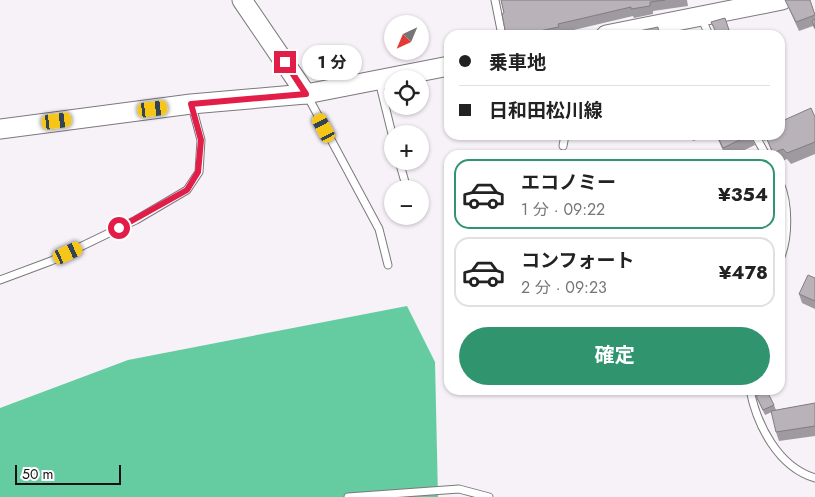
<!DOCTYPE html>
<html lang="ja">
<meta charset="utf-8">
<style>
body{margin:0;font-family:Jost,"Noto Sans JP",sans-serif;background:#f2f2f2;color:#222;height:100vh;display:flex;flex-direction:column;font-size:19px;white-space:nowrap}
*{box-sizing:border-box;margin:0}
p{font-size:16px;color:#767676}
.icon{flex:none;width:28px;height:28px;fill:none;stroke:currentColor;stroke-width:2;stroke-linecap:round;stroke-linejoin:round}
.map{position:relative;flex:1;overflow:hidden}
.sheet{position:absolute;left:444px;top:150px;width:341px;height:245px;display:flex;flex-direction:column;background:#fff;border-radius:15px;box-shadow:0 1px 4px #0004}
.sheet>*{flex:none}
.banner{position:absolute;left:444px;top:30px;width:341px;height:110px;border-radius:15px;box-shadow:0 1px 4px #0004;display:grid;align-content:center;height:110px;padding:0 15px;background:#fff}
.needle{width:32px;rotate:224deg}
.fabs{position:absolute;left:384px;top:15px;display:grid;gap:10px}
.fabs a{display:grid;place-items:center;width:45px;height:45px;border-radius:50%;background:#fff;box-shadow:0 1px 4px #0004;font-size:25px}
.scale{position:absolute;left:15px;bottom:12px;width:106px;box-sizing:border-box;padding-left:5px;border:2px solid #141214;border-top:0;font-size:14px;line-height:18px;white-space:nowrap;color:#141214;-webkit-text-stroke:4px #fff;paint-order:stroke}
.end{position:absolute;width:22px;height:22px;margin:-11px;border:6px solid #e11d48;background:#fff;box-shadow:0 0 0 2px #fff}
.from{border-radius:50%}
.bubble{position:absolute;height:35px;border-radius:18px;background:#fff;box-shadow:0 1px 4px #0004;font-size:16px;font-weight:700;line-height:35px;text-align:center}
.car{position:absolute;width:15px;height:30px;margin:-15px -8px;border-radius:6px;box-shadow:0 0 4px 1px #0007;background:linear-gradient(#f5c518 24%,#345 0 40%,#f5c518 0 76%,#345 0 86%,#f5c518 0)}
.banner b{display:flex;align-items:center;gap:18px;height:48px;font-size:19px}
.banner b+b{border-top:1px solid #e0e0e0}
.banner i{width:12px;height:12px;background:#222}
ul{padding:9px 0 0;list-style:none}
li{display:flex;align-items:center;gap:15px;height:70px;margin:0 10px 8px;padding:0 5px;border:2px solid #e0e0e0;border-radius:15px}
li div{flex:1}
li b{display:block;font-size:19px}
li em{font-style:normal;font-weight:700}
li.current{border-color:#30946f}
li>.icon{width:45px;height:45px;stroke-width:1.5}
.button{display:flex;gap:10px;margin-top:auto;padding:10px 15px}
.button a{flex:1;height:58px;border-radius:30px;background:#30946f;color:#fff;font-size:20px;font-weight:700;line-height:58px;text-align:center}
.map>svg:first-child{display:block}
</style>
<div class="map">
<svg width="815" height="497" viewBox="0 0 815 497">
<rect width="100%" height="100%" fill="#f7f2f8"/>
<path fill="#65cca2" d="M407,306L435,362L438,497H0V408L128,360Z"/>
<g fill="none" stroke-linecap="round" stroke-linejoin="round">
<defs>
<g id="lane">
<path d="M495,0L502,35"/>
<path d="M701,17L709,35"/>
<path d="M379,81L392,134"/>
<path d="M307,95L379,229L388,265"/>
<path d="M755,135L766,155"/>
<path d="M563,146L565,135"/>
<path d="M399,161L407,189"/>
<path d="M780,183C789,204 789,238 780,259"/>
<path d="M0,280L51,261L136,220L187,190L199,172L201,140L192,106"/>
<path d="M750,390C757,425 778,467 815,478"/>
<path d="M348,497L459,489L489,497"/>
</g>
<g id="secondary">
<path d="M242,0L306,94"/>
<path d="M606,35L782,0"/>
<path d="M0,129L191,104L306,94L449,66"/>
</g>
</defs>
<use href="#lane" stroke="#7d787d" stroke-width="9"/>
<use href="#secondary" stroke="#7d787d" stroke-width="21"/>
<use href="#lane" stroke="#fff" stroke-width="7"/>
<use href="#secondary" stroke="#fff" stroke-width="19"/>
</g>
<g fill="#9f9a9f">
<path d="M501,0H687L688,6L653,11V14L634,18L633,16L561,33L562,35H506L504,13Z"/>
<path d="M785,0L815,14V30L813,26L799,31Z"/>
<path d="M725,18L730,35H717L711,22Z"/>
<path d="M815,117V154L791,164L787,159L780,162V155H773L767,140L764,141L761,135H780L782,121Z"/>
<path d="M690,135H711L693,141Z"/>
<path d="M716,135H751L755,145L734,155H725Z"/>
<path d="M815,278V309L802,303L799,294Z"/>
<path d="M756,396L774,405L776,410L815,403V436L779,441L776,432L772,412L765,415Z"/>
</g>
<g fill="#b9b3b9" stroke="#827d82">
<path d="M501,0H665L650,2V6L631,9V7L558,24L559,27L520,35H506L502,14L504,13Z"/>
<path d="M785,0H810L815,15L796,22Z"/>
<path d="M725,18L729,30L717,34L711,22Z"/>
<path d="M815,19V28L812,21Z"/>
<path d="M658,27L659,35H639V31Z"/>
<path d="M811,108L815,117V142L787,153L783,149L773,153L765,135H780V116L782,121Z"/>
<path d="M717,135H750L723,148Z"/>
<path d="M808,275L815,278V301L799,294Z"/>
<path d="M767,391L774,405L763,410L756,396Z"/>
<path d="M815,403V426L776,432L771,411Z"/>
</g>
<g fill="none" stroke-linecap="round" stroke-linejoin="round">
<path stroke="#e11d48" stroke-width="6" d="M119,228L187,190L198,172L201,140L191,104L306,94L285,62"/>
</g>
</svg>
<div class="fabs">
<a><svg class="needle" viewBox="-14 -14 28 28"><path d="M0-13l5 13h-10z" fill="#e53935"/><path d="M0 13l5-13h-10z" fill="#767676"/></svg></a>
<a><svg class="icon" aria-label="locate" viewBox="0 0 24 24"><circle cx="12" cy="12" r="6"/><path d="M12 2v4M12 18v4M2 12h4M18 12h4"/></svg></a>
<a>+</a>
<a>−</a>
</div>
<div class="scale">50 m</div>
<i class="end from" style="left:119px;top:228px"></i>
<i class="end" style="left:285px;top:62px"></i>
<div class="bubble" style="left:302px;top:45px;width:60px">1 分</div>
<i class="car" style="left:153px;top:109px;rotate:83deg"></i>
<i class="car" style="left:57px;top:121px;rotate:83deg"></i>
<i class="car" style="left:324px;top:128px;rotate:332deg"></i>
<i class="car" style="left:68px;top:253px;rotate:65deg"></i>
<div class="banner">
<b><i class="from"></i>乗車地</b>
<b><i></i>日和田松川線</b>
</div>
<section class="sheet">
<ul>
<li class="current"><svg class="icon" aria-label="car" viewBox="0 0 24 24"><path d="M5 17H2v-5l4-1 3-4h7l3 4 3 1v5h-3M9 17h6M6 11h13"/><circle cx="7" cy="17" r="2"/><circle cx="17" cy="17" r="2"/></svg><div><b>エコノミー</b><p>1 分 · 09:22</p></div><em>¥354</em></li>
<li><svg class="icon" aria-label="car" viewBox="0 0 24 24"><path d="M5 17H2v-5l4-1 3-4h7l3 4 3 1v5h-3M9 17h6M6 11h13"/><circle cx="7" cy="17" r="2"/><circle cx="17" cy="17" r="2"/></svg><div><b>コンフォート</b><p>2 分 · 09:23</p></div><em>¥478</em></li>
</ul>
<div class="button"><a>確定</a></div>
</section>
</div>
